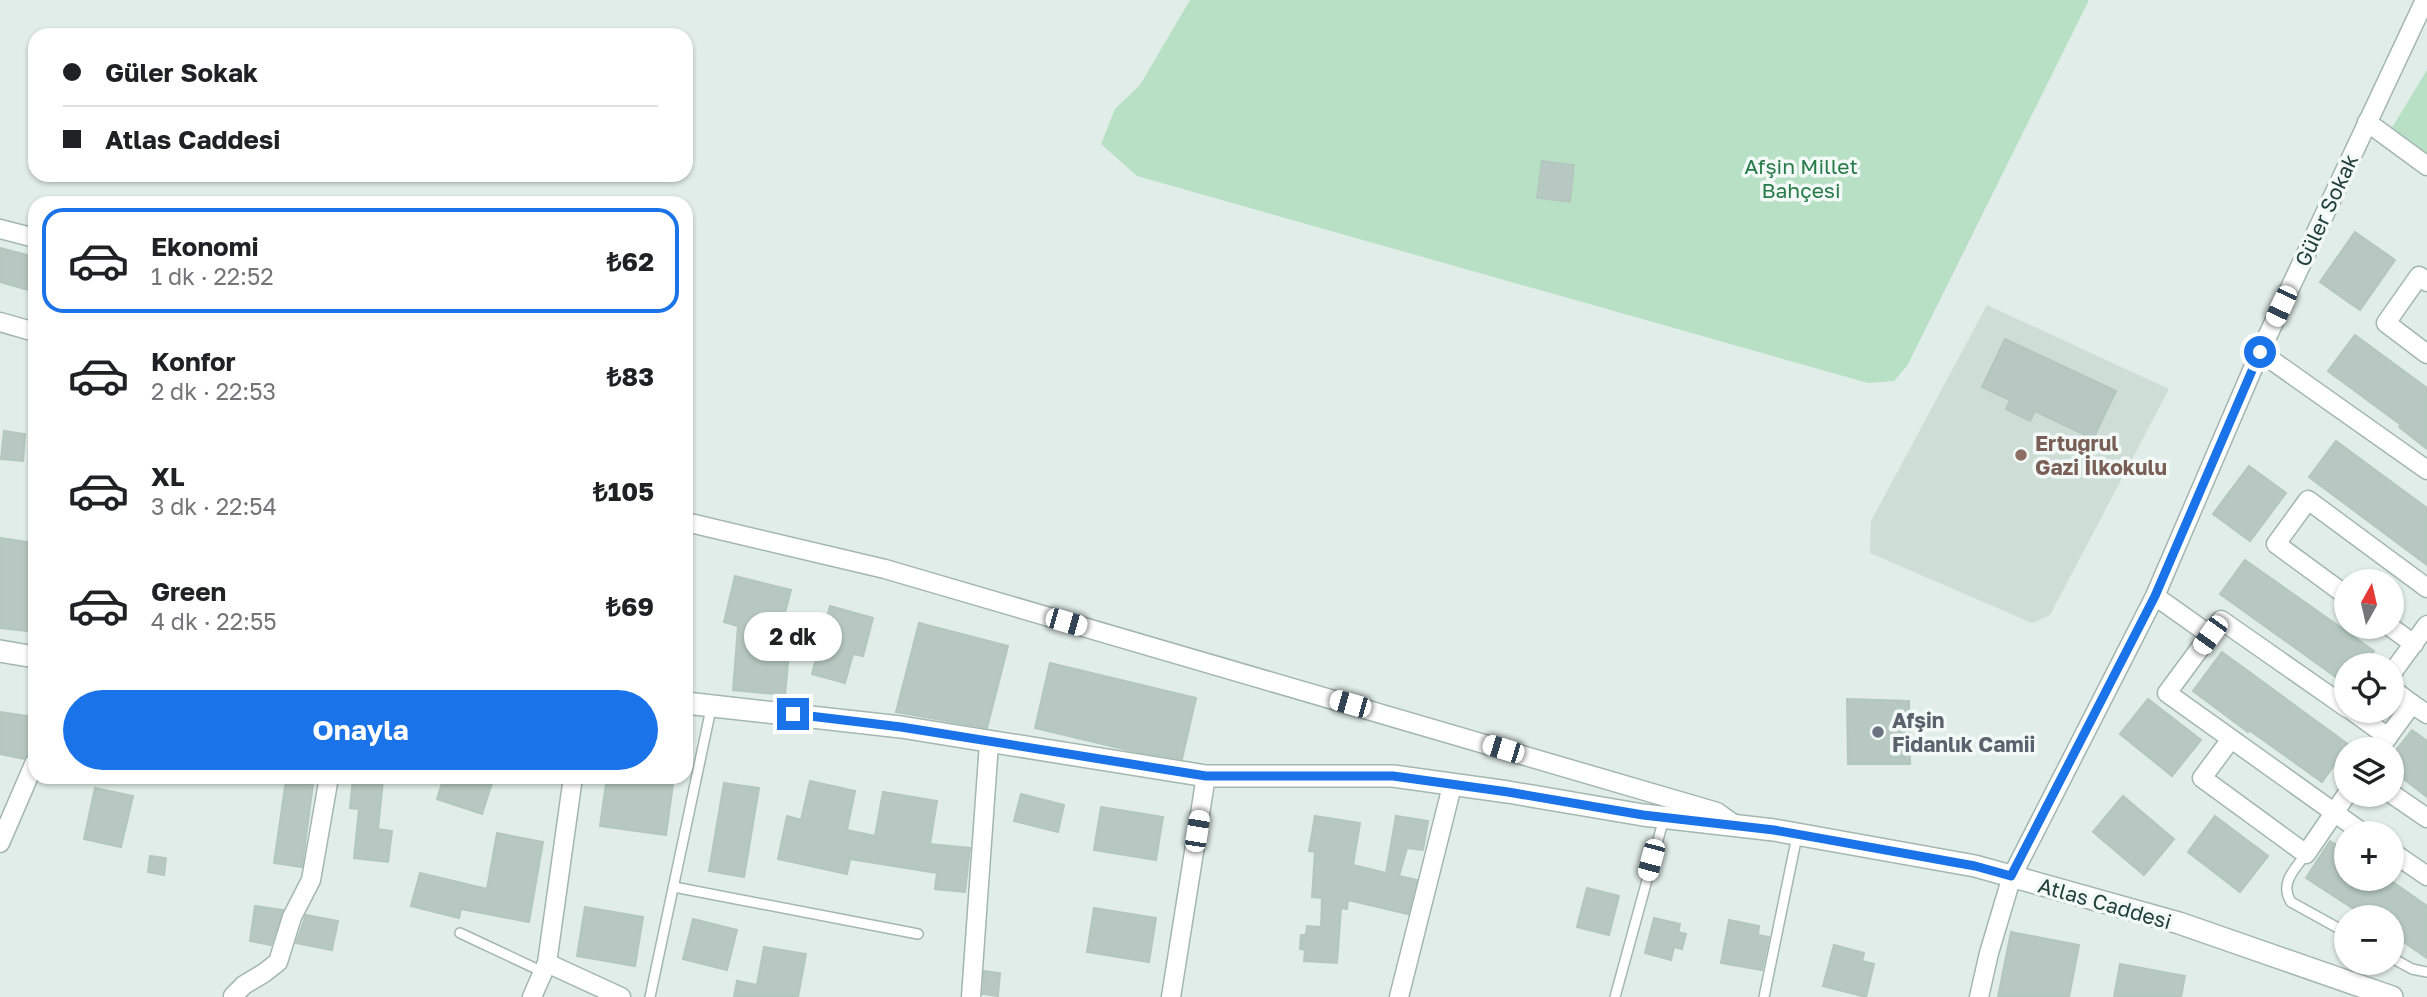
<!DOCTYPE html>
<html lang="tr">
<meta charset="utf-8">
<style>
body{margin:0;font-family:"Golos Text",sans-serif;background:#f6f6f6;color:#202124;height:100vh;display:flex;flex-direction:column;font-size:26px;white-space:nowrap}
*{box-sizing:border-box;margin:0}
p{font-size:23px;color:#757577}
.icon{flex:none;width:38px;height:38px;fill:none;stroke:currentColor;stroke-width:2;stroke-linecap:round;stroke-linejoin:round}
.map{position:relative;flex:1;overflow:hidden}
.details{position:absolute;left:28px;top:196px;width:665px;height:588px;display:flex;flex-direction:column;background:#fff;border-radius:21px;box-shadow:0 2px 5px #0004}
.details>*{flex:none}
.banner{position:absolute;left:28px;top:28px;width:665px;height:154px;border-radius:21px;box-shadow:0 2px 5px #0004;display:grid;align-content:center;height:154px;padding:0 35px;background:#fff}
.needle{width:46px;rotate:8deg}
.tools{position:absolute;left:2334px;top:569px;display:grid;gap:14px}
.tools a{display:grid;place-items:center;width:70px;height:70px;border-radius:50%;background:#fff;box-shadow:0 2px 5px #0004;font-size:35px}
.end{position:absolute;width:32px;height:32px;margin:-16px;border:9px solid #1a73e8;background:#fff;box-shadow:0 0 0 4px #fff}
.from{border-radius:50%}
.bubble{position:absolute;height:49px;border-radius:24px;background:#fff;box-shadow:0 2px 5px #0004;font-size:23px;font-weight:700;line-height:49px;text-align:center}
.car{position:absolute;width:21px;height:42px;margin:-21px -10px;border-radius:9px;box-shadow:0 0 5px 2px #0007;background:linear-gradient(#fff 24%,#345 0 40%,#fff 0 76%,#345 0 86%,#fff 0)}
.banner b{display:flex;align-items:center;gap:24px;height:66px;font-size:26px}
.banner b+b{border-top:2px solid #e0e0e0}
.banner i{width:18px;height:18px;background:#202124}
ul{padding:12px 0 0;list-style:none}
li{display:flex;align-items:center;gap:21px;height:105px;margin:0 14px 10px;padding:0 21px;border:4px solid transparent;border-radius:21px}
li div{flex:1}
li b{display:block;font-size:26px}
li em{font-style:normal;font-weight:700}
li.on{border-color:#1a73e8}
li>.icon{width:63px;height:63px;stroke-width:1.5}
.cta{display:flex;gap:14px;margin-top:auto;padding:14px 35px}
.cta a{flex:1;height:80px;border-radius:42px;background:#1a73e8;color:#fff;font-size:28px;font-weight:700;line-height:80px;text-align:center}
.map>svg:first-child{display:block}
</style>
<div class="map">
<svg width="2427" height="997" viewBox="0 0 2427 997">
<rect width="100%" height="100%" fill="#e1ede8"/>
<path fill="#cfddd7" d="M1987,305L2169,389L2050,615L2032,623L1870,553L1871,521Z"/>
<g fill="#b8e0c4">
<path d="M1190,0H2089L1907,366L1894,381L1868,383L1137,176L1101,144L1115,109L1140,85Z"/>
<path d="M2427,70V157L2390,131Z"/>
</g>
<g fill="#b6c8c1" stroke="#b3c7bf" stroke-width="2">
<path d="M1542,161L1574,165L1570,202L1537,198Z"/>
<path d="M2355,232L2395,260L2360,310L2320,282Z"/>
<path d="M0,248L35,257V292L0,282Z"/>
<path d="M2355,335L2427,388V449L2399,427L2401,425L2328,371Z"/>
<path d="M2005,339L2116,391L2093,439L2035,411L2030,421L2006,409L2010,400L1982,387Z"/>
<path d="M4,431L25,434L23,461L1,459Z"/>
<path d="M2336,441L2427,508V565L2309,477Z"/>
<path d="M2249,466L2286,493L2250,541L2213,514Z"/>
<path d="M0,538L35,543V632L0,628Z"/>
<path d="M2245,560L2374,651L2364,665H2347V685L2220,594Z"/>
<path d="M735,576L791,590L775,651L789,652L785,695L733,690L738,626L724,622Z"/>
<path d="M830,606L873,618L863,656L853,654L845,683L812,674Z"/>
<path d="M919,623L1008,646L987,728L896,712Z"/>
<path d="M2222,652L2349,745L2322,782L2249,730L2248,732L2193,691Z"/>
<path d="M1050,663L1196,698L1182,759L1132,751L1035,728Z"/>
<path d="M1847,699L1909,701L1910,764H1848Z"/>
<path d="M2148,699L2201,740L2172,776L2120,734Z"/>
<path d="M0,712L35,717L29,753L24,759L0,754Z"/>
<path d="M2412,730L2427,741V797L2392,770V755Z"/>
<path d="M444,777H494L482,814L437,799Z"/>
<path d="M607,777H674L666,835L600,826Z"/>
<path d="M353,778L383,781L378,829L392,831L388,862L354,858L359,809L350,808Z"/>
<path d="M286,780L313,784L302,867L274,863Z"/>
<path d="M810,781L855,791L847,830L875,836L883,792L937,801L930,844L970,848L965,892L935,889L937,873L850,859L847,874L778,859L787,816L801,820Z"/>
<path d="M724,783L759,788L744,877L709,871Z"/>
<path d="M95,788L133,796L121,847L84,839Z"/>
<path d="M1021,794L1064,805L1058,832L1014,821Z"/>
<path d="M2123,796L2174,839L2144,875L2093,832Z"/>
<path d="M1101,807L1163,817L1156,860L1094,850Z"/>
<path d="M1315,816L1360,823L1353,865L1386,873L1396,816L1428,821L1423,850L1407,848L1399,876L1417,880L1408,914L1348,900L1347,909L1341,908L1337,963L1304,961L1305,950L1300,949L1301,935H1306L1307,926L1321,927L1322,898L1312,897L1315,852L1309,851Z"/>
<path d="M2215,816L2268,856L2240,892L2188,852Z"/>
<path d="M497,833L543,842L529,922L461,909L459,918L411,906L420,873L487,889Z"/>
<path d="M2330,841L2347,851V878H2387L2427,906V958L2392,934V917H2366L2306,878Z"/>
<path d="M150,856L166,858L164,875L148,872Z"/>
<path d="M1587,888L1619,896L1609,935L1577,927Z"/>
<path d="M255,906L283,910L271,945L250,941Z"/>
<path d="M585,907L643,917L635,966L577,956Z"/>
<path d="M1094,908L1156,918L1149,962L1087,952Z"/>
<path d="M306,915L338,921L332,950L296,943Z"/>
<path d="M1654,918L1680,924L1678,932L1686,934L1682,949L1674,947L1671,960L1645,953Z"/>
<path d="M693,919L737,930L727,970L683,959Z"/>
<path d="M1729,920L1759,926L1758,935L1769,937L1762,970L1721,963Z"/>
<path d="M2011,932L2079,945L2069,997H1998Z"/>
<path d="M1834,945L1864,953L1862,961L1874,964L1866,997L1823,986Z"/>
<path d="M764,947L806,954L798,997H734L737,981L757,985Z"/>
<path d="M2120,964L2185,976L2181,997H2114Z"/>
<path d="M984,971L1000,973L998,996L983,994Z"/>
</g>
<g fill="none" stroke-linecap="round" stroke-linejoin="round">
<defs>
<g id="service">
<path d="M2306,854C2295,869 2279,883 2291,902L2347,933"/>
<path d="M674,887L918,934"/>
<path d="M460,933L543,972"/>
<path d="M2392,958L2412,969L2427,972"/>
<path d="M650,997L712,704"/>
<path d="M1615,997L1664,818"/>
<path d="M1764,997L1797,836"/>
</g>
<g id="minor">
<path d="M2367,122L2427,166"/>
<path d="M0,229L35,238"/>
<path d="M2427,282L2419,276L2386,323L2427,354"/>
<path d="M0,322L35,332"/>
<path d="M2260,352L2427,470"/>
<path d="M686,522L885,569L1717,812L1735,825"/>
<path d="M2155,596L2210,635"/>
<path d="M2347,596L2276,544L2308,500L2427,588"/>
<path d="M2389,626L2414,644"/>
<path d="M2392,673L2427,625"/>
<path d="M2412,704L2427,714"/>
<path d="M2347,708L2221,620L2167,693L2363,833"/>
<path d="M2351,710L2388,737"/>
<path d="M2231,739L2202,778L2306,854L2347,794"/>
<path d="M2379,749L2412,704L2392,689"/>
<path d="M2392,794L2427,818"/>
<path d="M0,843L35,762"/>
<path d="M2392,852L2427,876"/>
<path d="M547,963L621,997"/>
<path d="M233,996L244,985L264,973L278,962L292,917L311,880L329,777"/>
<path d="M532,997L547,963L573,777"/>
<path d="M971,997L989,743"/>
<path d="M1171,997L1206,776"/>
<path d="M1399,997L1452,786"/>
<path d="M1979,997L1989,953L2012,876L2155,596L2260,352L2425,0"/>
</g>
<g id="tertiary">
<path d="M0,651L35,657"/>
<path d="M686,703L901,727L1206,776H1393L1508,792L1643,815L1774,830L1975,866L2179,923L2392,997"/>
</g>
</defs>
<use href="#service" stroke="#a3b6b0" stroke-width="12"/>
<use href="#minor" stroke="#a3b6b0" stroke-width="21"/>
<use href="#tertiary" stroke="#a3b6b0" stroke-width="24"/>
<use href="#service" stroke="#fff" stroke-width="9"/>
<use href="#minor" stroke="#fff" stroke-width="18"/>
<use href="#tertiary" stroke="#fff" stroke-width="21"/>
</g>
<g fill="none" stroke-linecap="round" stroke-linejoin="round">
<path stroke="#1a73e8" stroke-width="9" d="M793,714L901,727L1206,776H1393L1508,792L1643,815L1774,830L1975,866L2011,876L2155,596L2260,352"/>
</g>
<circle fill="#8d6e63" stroke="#f2f9f6" stroke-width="2.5" cx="2021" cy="455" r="7"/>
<circle fill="#6b7280" stroke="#f2f9f6" stroke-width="2.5" cx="1878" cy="732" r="7"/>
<g text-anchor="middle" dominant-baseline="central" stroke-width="7" stroke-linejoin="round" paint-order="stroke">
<g font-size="21" fill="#267b48" stroke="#f2f9f6">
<text x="1801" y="166">Afşin Millet<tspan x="1801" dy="24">Bahçesi</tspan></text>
</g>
<g font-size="21" fill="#204038" stroke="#f2f9f6">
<text transform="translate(2326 210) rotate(-65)">Güler Sokak</text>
<text transform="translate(2105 903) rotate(16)">Atlas Caddesi</text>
</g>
<g font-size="21" font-weight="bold" fill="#785e54" stroke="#f2f9f6" text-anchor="start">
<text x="2035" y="443">Ertuğrul<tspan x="2035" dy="24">Gazi İlkokulu</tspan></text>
</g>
<g font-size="21" font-weight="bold" fill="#5b616d" stroke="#f2f9f6" text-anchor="start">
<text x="1892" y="720">Afşin<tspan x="1892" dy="24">Fidanlık Camii</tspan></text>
</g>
</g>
</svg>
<div class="tools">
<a><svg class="needle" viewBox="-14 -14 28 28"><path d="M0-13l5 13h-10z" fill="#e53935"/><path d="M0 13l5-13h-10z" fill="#757577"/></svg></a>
<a><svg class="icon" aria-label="locate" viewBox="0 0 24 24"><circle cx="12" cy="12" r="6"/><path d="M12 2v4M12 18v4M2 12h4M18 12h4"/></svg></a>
<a><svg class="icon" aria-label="layers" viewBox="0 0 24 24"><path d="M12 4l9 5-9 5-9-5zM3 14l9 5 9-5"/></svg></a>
<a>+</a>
<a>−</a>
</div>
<i class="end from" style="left:2260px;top:352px"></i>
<i class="end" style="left:793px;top:714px"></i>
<div class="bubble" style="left:744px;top:612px;width:98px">2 dk</div>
<i class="car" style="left:2281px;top:306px;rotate:205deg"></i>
<i class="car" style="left:1066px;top:622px;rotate:106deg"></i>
<i class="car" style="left:2210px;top:635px;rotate:216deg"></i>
<i class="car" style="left:1350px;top:704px;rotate:286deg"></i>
<i class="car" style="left:1503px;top:749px;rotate:287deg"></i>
<i class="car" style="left:1197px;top:831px;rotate:9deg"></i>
<i class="car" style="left:1651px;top:860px;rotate:195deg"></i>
<div class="banner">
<b><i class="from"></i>Güler Sokak</b>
<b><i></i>Atlas Caddesi</b>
</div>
<section class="details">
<ul>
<li class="on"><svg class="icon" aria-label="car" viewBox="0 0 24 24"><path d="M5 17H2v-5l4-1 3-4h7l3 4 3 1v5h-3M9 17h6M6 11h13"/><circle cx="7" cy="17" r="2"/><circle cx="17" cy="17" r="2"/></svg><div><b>Ekonomi</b><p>1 dk · 22:52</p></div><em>₺62</em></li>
<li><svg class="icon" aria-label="car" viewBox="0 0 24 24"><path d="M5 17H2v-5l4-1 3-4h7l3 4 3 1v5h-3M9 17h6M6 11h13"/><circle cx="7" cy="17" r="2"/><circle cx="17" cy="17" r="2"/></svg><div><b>Konfor</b><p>2 dk · 22:53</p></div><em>₺83</em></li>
<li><svg class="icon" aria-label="car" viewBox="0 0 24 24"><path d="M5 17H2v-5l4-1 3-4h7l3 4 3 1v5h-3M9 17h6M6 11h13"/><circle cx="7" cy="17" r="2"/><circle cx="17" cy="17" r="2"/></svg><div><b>XL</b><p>3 dk · 22:54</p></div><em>₺105</em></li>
<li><svg class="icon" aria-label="car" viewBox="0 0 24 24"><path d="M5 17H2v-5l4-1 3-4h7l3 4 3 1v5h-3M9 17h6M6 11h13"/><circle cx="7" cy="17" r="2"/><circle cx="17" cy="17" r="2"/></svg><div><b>Green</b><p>4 dk · 22:55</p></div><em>₺69</em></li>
</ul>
<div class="cta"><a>Onayla</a></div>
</section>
</div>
